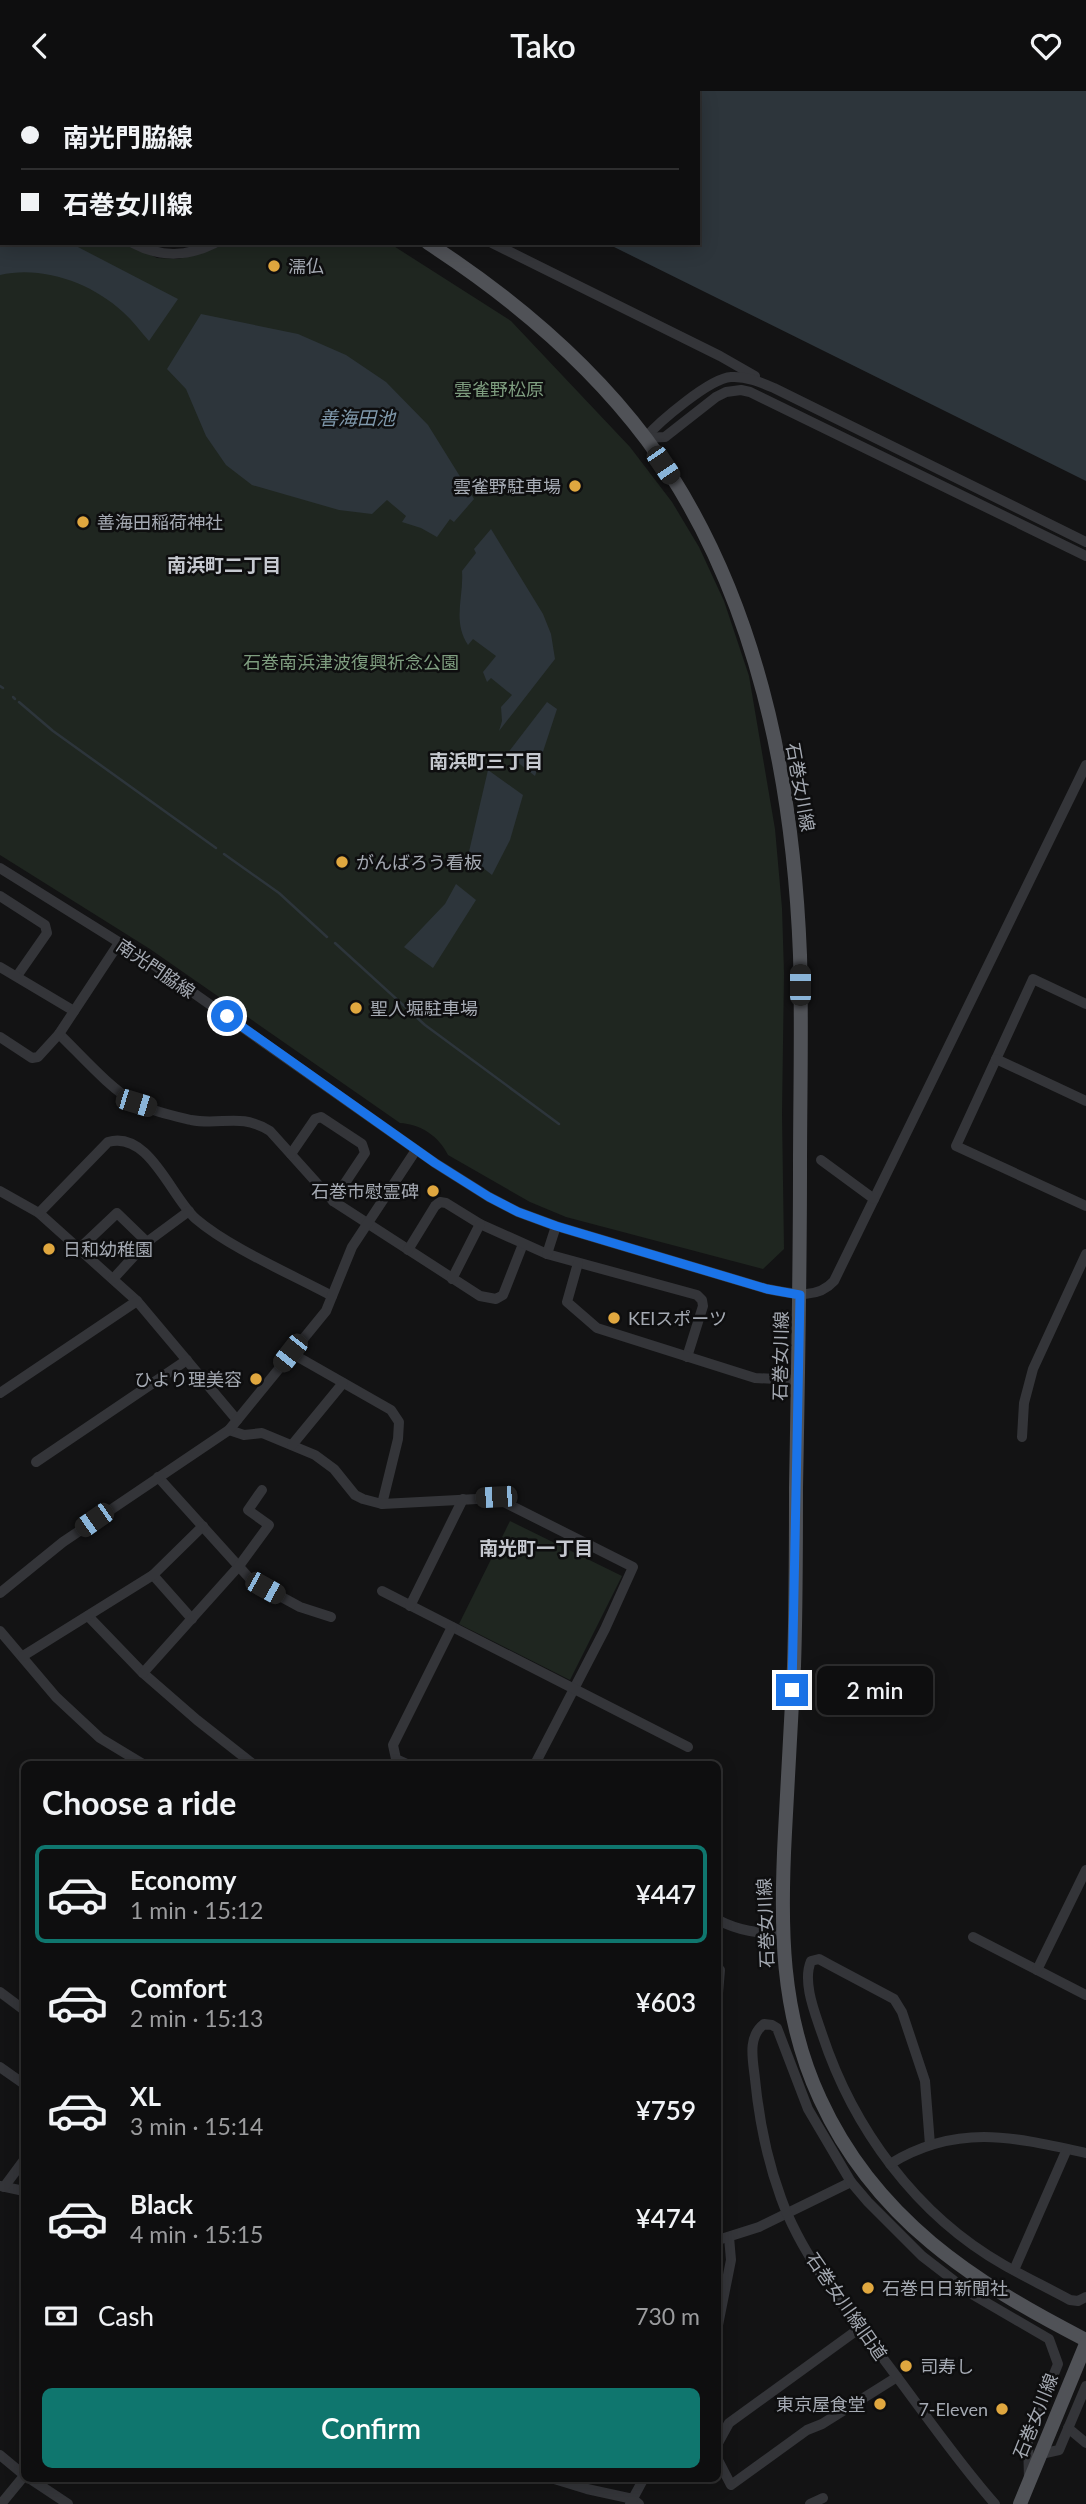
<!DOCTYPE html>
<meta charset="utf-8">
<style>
body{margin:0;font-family:Lato,"Noto Sans JP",sans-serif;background:#171718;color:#f1f3f6;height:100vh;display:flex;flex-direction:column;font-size:26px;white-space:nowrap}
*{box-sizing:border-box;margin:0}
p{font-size:23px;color:#9b9c9e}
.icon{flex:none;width:38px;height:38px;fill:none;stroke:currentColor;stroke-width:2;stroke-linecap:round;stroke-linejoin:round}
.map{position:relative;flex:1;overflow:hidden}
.side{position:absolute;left:21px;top:1670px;width:700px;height:721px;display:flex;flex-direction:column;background:#0e0e0f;border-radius:10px;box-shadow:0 4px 18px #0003,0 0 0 2px #2e2e2f}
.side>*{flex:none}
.guide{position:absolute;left:0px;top:0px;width:700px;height:154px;box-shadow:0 4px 18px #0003,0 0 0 2px #2e2e2f;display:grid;align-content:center;height:154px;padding:0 21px;background:#0e0e0f}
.end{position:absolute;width:32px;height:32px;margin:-16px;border:9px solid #1a73e8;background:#fff;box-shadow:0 0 0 4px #fff}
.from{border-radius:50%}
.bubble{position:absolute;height:49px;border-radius:10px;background:#0e0e0f;box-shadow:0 4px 18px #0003,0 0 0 2px #2e2e2f;font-size:23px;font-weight:600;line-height:49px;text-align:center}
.car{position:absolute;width:21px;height:42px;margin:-21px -10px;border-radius:9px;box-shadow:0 0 5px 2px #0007;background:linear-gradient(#222 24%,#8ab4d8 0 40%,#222 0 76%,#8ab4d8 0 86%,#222 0)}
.guide b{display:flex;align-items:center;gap:24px;height:66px;font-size:26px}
.guide b+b{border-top:2px solid #2e2e2f}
.guide i{width:18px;height:18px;background:#f1f3f6}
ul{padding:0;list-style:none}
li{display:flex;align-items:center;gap:21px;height:98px;margin:0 14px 10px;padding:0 7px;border:4px solid transparent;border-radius:10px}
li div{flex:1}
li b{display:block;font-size:26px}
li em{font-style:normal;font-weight:600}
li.active{border-color:#0f766e}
li>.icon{width:63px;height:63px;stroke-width:1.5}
h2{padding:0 21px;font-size:32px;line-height:84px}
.pay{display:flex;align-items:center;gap:18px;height:77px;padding:0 21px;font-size:26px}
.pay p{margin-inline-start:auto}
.button{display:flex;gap:14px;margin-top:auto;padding:14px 21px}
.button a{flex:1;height:80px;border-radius:10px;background:#0f766e;color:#fff;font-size:28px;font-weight:600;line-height:80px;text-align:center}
header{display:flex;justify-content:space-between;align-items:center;height:91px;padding:0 21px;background:#0e0e0f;font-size:32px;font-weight:600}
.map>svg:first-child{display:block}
</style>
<header><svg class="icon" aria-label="back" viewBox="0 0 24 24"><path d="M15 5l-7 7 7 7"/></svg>Tako<svg class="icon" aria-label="heart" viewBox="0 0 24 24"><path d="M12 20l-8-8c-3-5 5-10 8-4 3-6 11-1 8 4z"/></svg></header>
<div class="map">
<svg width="1086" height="2413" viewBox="0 0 1086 2413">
<rect width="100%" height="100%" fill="#131314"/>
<g fill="#1f2620">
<path d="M0,109H2V152H126L157,167L179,168L218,156L222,152H389L511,230L630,356L672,411L699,456L724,510L749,585L775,738L782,817L784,882L782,1023L784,1158L763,1178L566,1126L530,1111L448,1064C439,1045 420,1033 400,1032L150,858L0,764Z"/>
<path d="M510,1430L622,1485L570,1589L459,1533Z"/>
</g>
<g fill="#2d353b">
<path d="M304,0H1086V390L606,152H698V2Z"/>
<path d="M0,149L2,152H62L76,155L178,208L149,250C141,241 133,230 123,221C92,192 42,174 0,184Z"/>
<path d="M201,223L298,243L346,264L386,291L428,334L474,408L454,431L450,428L437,446L421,437L402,431L406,425L387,409L372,423L339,419L252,394L226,374L206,345L186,298L167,278Z"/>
<path d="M491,438L543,523L551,543L555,568L499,640L502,630L501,616L512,604L491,587L487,591L483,581L496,565L473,548L468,554C452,530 464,506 462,480L476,462L474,458Z"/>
<path d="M547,611L557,618L535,685L507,663Z"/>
<path d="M488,679L523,704L510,749L492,784L468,765Z"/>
<path d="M456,793L476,809L433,877L404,856L445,813Z"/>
</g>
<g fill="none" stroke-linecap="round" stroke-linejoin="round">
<g stroke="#2d353b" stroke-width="2.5">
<path d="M0,595L3,597"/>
<path d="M13,606L15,608"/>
<path d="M19,611L53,640L216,757"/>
<path d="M224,763L279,802L327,846"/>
<path d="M335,852L425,934L559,1033"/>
</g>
<g stroke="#343539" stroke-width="10">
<path d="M0,103H2"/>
<path d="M133,152C161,167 187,166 215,152"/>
<path d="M492,152L720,265L755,285"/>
<path d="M645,347C659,331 710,287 731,286C746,285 760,291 774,297L1086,451"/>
<path d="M645,347L665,346L716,306L726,301L741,299L750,301L1086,465"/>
<path d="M0,777L141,865L435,1072L489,1106L518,1121L556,1135L767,1198C790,1202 816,1210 834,1190L1086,674"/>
<path d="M0,805L45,834L47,842L17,885"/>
<path d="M0,876L74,920"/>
<path d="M1086,913L1033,888L956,1055L1086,1115"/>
<path d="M59,943C78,961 112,1000 135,1011C150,1020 174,1025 191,1029C222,1035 239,1021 270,1040L333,1110L480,1205L496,1208L503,1204L523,1153"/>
<path d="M0,946L32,967L38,966L59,943L119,852"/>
<path d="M996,968L1086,1010"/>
<path d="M291,1063L315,1028L321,1026L362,1053L365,1062L333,1110"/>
<path d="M821,1069L874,1108"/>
<path d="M0,1100L39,1122L137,1210L237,1329"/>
<path d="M39,1122L108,1051C149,1039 171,1106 196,1128C230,1157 291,1183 332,1205"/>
<path d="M80,1157L117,1122L147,1151"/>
<path d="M408,1159L435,1115L440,1111L446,1112L480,1133L547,1163L697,1204L702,1209L703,1215L687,1266"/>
<path d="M547,1163L556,1135"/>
<path d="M578,1172L567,1211L597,1237L755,1287L798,1289"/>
<path d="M113,1188L147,1151L189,1120"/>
<path d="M452,1188L480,1133"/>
<path d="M291,1262L391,1319L399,1331L398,1348L382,1413"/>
<path d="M0,1302L137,1210"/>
<path d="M229,1339L244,1344L262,1342L315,1364L334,1378L355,1404L363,1408L382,1413L496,1407L633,1476L605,1538L535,1673"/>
<path d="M1022,1346L1024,1312L1033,1278L1086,1163"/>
<path d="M292,1354L343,1292"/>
<path d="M36,1371L187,1269"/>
<path d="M158,1386L252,1490L300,1516L331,1526"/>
<path d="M153,1484L192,1528"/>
<path d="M382,1500L688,1656"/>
<path d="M0,1502L63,1451L229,1339L326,1220L352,1156L416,1059"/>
<path d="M410,1515L463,1408"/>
<path d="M88,1525L143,1582L197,1629L253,1673"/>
<path d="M0,1540L56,1606L100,1647L143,1673"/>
<path d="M23,1565L153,1484L203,1435"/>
<path d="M143,1582L239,1475L269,1434L248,1419L262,1399"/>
<path d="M407,1673L396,1668L393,1654L452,1536"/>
<path d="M718,1829C739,1840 758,1842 782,1843"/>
<path d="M973,1846L1086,1904"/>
<path d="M1037,1879L1086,1779"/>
<path d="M0,1901L24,1919"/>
<path d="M718,1902L720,1879"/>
<path d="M0,1976L24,1993"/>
<path d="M930,2054L925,1990L902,1921L894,1908L830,1874L819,1868L811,1870C802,1891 815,1922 822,1943C853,2037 916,2124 1004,2174C1025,2186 1048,2197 1070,2209L1078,2210L1086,2206"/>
<path d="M890,2073C957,2032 1014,2046 1086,2062"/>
<path d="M0,2095L24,2100"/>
<path d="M4,2096L24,2069"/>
<path d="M718,2149L759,2136L851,2091"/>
<path d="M1014,2179L1067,2058"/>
<path d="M718,2234L731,2169L729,2146"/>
<path d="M1068,2337L1086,2352"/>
<path d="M718,2352L729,2332L860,2237"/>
<path d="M1041,2363L1059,2359L1086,2295"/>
<path d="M0,2364L24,2384"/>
<path d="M718,2369L731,2394L807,2339L822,2333L897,2286"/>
<path d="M29,2387L68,2413"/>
<path d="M551,2387L587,2398L633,2408L639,2413"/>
<path d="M1,2413L24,2385"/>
<path d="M630,2413L644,2387"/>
<path d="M810,2413L823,2407"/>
<path d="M995,2413C958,2371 927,2326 894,2282C854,2228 804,2171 781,2107C767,2069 759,2028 755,1988C753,1969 747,1946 764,1933L772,1934L777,1937L808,2018L851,2091L868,2111L922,2165L970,2202L1049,2248L1058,2273L1028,2348L1029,2389"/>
</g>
<g stroke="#505257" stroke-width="14">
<path d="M174,0L177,2"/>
<path d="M428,152C511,206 587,269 647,349C755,496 793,685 800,864C802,935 800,1006 800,1077C800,1184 798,1291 796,1397C796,1457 796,1516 794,1575C791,1630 788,1686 785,1741C780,1834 780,1922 820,2008C875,2128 973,2191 1086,2249"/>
<path d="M1020,2413L1086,2253"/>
</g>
</g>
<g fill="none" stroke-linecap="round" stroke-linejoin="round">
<path stroke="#1a73e8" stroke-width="9" d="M227,925L435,1072L489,1106L518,1121L556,1135L767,1198L800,1204L792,1599"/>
</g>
<g fill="#e0a73f" stroke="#0e0e0f" stroke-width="2.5">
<circle cx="274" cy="175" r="7"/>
<circle cx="575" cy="395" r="7"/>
<circle cx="83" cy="431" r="7"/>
<circle cx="342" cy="771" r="7"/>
<circle cx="356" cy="917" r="7"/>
<circle cx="433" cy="1100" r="7"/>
<circle cx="49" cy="1158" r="7"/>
<circle cx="614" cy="1227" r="7"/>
<circle cx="256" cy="1288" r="7"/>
<circle cx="868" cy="2197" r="7"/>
<circle cx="906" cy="2275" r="7"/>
<circle cx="880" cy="2313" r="7"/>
<circle cx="1002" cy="2318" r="7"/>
</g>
<g text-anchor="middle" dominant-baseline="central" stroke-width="5" stroke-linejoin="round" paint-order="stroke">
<g font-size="18" fill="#a5aab3" stroke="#0e0e0f" text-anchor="start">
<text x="288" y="175">濡仏</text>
<text x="561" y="395" text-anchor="end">雲雀野駐車場</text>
<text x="97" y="431">善海田稲荷神社</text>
<text x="356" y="771">がんばろう看板</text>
<text x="370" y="917">聖人堀駐車場</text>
<text x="419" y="1100" text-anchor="end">石巻市慰霊碑</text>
<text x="63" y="1158">日和幼稚園</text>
<text x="628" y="1227">KEIスポーツ</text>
<text x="242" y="1288" text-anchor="end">ひより理美容</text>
<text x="882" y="2197">石巻日日新聞社</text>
<text x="920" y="2275">司寿し</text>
<text x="866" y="2313" text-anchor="end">東京屋食堂</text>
<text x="988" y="2318" text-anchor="end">7-Eleven</text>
</g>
<g font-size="18" fill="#7e9d7f" stroke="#0e0e0f">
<text x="499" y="298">雲雀野松原</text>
<text x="351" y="571">石巻南浜津波復興祈念公園</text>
</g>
<g font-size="18" fill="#a5aab3" stroke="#0e0e0f">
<text transform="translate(801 696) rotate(80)">石巻女川線</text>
<text transform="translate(156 877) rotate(34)">南光門脇線</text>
<text transform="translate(780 1265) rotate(-89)">石巻女川線</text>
<text transform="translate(765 1832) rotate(-92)">石巻女川線</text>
<text transform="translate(847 2215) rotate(55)">石巻女川線旧道</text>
<text transform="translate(1035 2325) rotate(-68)">石巻女川線</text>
</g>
<g font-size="19" font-style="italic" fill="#7f98ab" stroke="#0e0e0f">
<text x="357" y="326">善海田池</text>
</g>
<g font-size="19" font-weight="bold" fill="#c6c9d0" stroke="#0e0e0f">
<text x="224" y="473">南浜町二丁目</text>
<text x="486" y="669">南浜町三丁目</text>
<text x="536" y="1456">南光町一丁目</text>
</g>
</g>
</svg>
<i class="end from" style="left:227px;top:925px"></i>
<i class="end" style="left:792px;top:1599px"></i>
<div class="bubble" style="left:817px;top:1575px;width:116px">2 min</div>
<i class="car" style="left:663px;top:374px;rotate:146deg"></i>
<i class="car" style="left:800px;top:894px;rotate:0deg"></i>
<i class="car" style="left:136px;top:1012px;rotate:107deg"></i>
<i class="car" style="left:290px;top:1262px;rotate:218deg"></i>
<i class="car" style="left:496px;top:1406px;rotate:267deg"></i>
<i class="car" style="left:94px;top:1429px;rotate:235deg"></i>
<i class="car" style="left:265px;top:1497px;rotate:119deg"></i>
<div class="guide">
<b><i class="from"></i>南光門脇線</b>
<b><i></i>石巻女川線</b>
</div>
<section class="side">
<h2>Choose a ride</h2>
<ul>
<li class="active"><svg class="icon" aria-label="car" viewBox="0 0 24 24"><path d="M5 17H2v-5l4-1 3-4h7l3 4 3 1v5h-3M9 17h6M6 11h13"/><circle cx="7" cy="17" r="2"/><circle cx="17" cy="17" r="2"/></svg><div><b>Economy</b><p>1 min · 15:12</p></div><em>¥447</em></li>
<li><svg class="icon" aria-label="car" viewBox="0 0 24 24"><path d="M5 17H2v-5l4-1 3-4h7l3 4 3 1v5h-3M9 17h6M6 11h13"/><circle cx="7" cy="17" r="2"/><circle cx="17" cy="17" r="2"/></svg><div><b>Comfort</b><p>2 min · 15:13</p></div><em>¥603</em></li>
<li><svg class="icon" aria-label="car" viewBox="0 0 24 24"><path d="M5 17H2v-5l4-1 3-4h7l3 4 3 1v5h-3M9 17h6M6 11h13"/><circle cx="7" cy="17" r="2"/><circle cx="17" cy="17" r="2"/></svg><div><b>XL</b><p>3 min · 15:14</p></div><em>¥759</em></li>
<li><svg class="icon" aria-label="car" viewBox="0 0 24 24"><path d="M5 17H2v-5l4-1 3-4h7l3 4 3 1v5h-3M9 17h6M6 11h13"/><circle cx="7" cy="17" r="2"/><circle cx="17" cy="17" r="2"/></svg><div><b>Black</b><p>4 min · 15:15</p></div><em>¥474</em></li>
</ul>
<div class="pay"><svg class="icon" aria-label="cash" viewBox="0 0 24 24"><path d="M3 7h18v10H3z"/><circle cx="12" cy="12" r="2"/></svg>Cash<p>730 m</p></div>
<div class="button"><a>Confirm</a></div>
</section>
</div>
